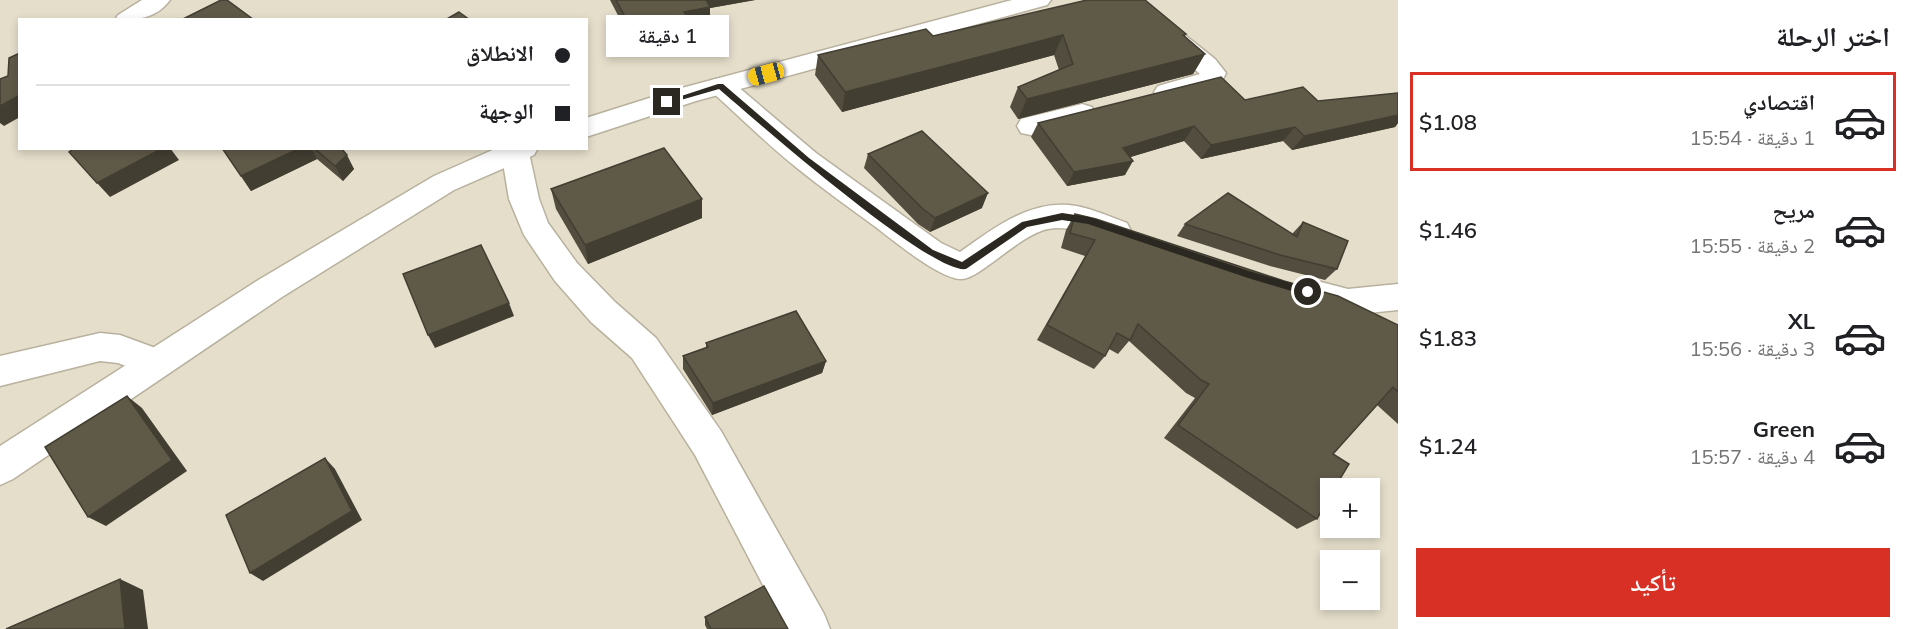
<!DOCTYPE html>
<html lang="ar">
<meta charset="utf-8">
<style>
body{margin:0;font-family:Mulish,"Noto Naskh Arabic",sans-serif;background:#f2f2f2;color:#202124;direction:rtl;height:100vh;display:flex;flex-direction:column;font-size:22px;white-space:nowrap}
*{box-sizing:border-box;margin:0}
p{font-size:20px;color:#757577}
.icon{flex:none;width:33px;height:33px;fill:none;stroke:currentColor;stroke-width:2;stroke-linecap:round;stroke-linejoin:round}
.map{position:relative;flex:1;overflow:hidden;direction:ltr}
.sheet{display:flex;flex-direction:column;background:#fff;width:510px}
.sheet>*{flex:none}
.guide{position:absolute;left:18px;top:18px;width:570px;height:132px;border-radius:0px;box-shadow:0 3px 9px #0003;direction:rtl;display:grid;align-content:center;height:132px;padding:0 18px;background:#fff}
.buttons{position:absolute;left:1320px;top:478px;display:grid;gap:12px}
.buttons a{display:grid;place-items:center;width:60px;height:60px;border-radius:0px;background:#fff;box-shadow:0 3px 9px #0003;font-size:30px}
.end{position:absolute;width:27px;height:27px;margin:-14px;border:8px solid #2a2820;background:#fff;box-shadow:0 0 0 3px #fff}
.from{border-radius:50%}
.bubble{position:absolute;height:42px;border-radius:0px;background:#fff;box-shadow:0 3px 9px #0003;font-size:20px;font-weight:600;line-height:42px;text-align:center;direction:rtl}
.car{position:absolute;width:18px;height:36px;margin:-18px -9px;border-radius:8px;box-shadow:0 0 4px 2px #0007;background:linear-gradient(#f5c518 24%,#345 0 40%,#f5c518 0 76%,#345 0 86%,#f5c518 0)}
.guide b{display:flex;align-items:center;gap:21px;height:57px;font-size:22px}
.guide b+b{border-top:2px solid #e0e0e0}
.guide i{width:15px;height:15px;background:#202124}
ul{padding:0;list-style:none}
li{display:flex;align-items:center;gap:18px;height:99px;margin:0 12px 9px;padding:0 6px;border:3px solid transparent;border-radius:0px}
li div{flex:1}
li b{display:block;font-size:22px}
li em{font-style:normal;font-weight:600}
li.selected{border-color:#d93025}
li>.icon{width:54px;height:54px;stroke-width:1.5}
h2{padding:0 18px;font-size:27px;line-height:72px}
.primary-button{display:flex;gap:12px;margin-top:auto;padding:12px 18px}
.primary-button a{flex:1;height:69px;border-radius:0px;background:#d93025;color:#fff;font-size:24px;font-weight:600;line-height:69px;text-align:center}
main{display:flex;flex:1;min-height:0}
.map>svg:first-child{display:block}
</style>
<main>
<section class="sheet">
<h2>اختر الرحلة</h2>
<ul>
<li class="selected"><svg class="icon" aria-label="car" viewBox="0 0 24 24"><path d="M5 17H2v-5l4-1 3-4h7l3 4 3 1v5h-3M9 17h6M6 11h13"/><circle cx="7" cy="17" r="2"/><circle cx="17" cy="17" r="2"/></svg><div><b>اقتصادي</b><p>1 دقيقة · 15:54</p></div><em>$1.08</em></li>
<li><svg class="icon" aria-label="car" viewBox="0 0 24 24"><path d="M5 17H2v-5l4-1 3-4h7l3 4 3 1v5h-3M9 17h6M6 11h13"/><circle cx="7" cy="17" r="2"/><circle cx="17" cy="17" r="2"/></svg><div><b>مريح</b><p>2 دقيقة · 15:55</p></div><em>$1.46</em></li>
<li><svg class="icon" aria-label="car" viewBox="0 0 24 24"><path d="M5 17H2v-5l4-1 3-4h7l3 4 3 1v5h-3M9 17h6M6 11h13"/><circle cx="7" cy="17" r="2"/><circle cx="17" cy="17" r="2"/></svg><div><b>XL</b><p>3 دقيقة · 15:56</p></div><em>$1.83</em></li>
<li><svg class="icon" aria-label="car" viewBox="0 0 24 24"><path d="M5 17H2v-5l4-1 3-4h7l3 4 3 1v5h-3M9 17h6M6 11h13"/><circle cx="7" cy="17" r="2"/><circle cx="17" cy="17" r="2"/></svg><div><b>Green</b><p>4 دقيقة · 15:57</p></div><em>$1.24</em></li>
</ul>
<div class="primary-button"><a>تأكيد</a></div>
</section>
<div class="map">
<svg width="1398" height="629" viewBox="0 0 1398 629">
<rect width="100%" height="100%" fill="#e5decb"/>
<g fill="none" stroke-linecap="round" stroke-linejoin="round">
<defs>
<g id="street">
<path d="M142,0H170C156,19 136,20 115,20L118,15Z"/>
<path d="M1114,0H1141L1215,59L1226,73L1219,87L1167,101L1158,98L1154,92L1158,86L1200,74Z"/>
<path d="M721,78L730,80L816,153L941,243L960,252C991,230 1028,201 1069,205C1089,207 1108,216 1127,223L1131,231L1127,239C1102,247 1079,223 1048,229C1021,234 979,279 962,279C941,280 894,241 877,228C850,208 823,189 797,168C767,144 740,117 712,92L708,86L712,80Z"/>
<path d="M1082,104L1092,107L1095,113L1092,119L1031,135L1021,133L1017,126L1021,119Z"/>
<path d="M502,148H528L539,199L548,223L577,263L615,302L656,338L721,431L824,614L830,629H786L695,455L632,358L591,322L555,281L524,235L509,199L501,151Z"/>
<path d="M1309,279L1348,289L1398,284V310L1348,315L1298,301L1293,292L1298,283Z"/>
<path d="M100,333L120,335L169,353L174,363L169,373L157,378L118,363L100,361L0,386V356Z"/>
</g>
<g id="secondary">
<path d="M1012,0H1051L1047,5L696,101L586,137V118L678,89Z"/>
<path d="M497,148H538L534,155L454,190L282,297L13,479L0,485V446L260,279L434,176Z"/>
</g>
</defs>
<use href="#street" stroke="#b8b19e" stroke-width="3"/>
<use href="#secondary" stroke="#b8b19e" stroke-width="3"/>
<use href="#street" fill="#fff" fill-rule="evenodd"/>
<use href="#secondary" fill="#fff" fill-rule="evenodd"/>
</g>
<g fill="#524d3e">
<path d="M610,0H755L710,8V22L691,26V38L636,50Z"/>
<path d="M1186,34L1185,36L1205,54L1193,74L1018,119L1010,107L1018,87L1059,70L1054,55L842,112L815,75L818,55L933,36Z"/>
<path d="M1398,93V123L1395,127L1292,150L1283,141L1201,159L1184,141L1130,157L1125,175L1067,186L1031,137L1038,123L1245,100L1318,101Z"/>
<path d="M222,148H341L354,169L343,181L317,159L251,191Z"/>
<path d="M868,154L982,208L930,232L918,224L864,168Z"/>
<path d="M551,189L702,218L588,264L556,209Z"/>
<path d="M1075,214L1398,325V424L1377,405L1333,454L1317,519L1297,529L1164,438L1195,398L1186,393L1129,341L1118,354L1109,349L1105,356L1094,369L1037,340L1085,256L1061,248L1066,230Z"/>
<path d="M1303,222L1337,269L1325,280L1270,266L1177,236L1185,224L1292,234Z"/>
<path d="M706,343L826,361L822,373L712,415L683,369V356L706,348Z"/>
<path d="M705,617L788,629H707L705,625Z"/>
</g>
<g fill="#423e32">
<path d="M702,0H755L710,8V22L691,26V38L636,50L635,35L684,12Z"/>
<path d="M1063,35L1054,55L842,112L845,92Z"/>
<path d="M1205,54L1193,74L1018,119L1027,99Z"/>
<path d="M20,95V117L4,126L0,123V106Z"/>
<path d="M1398,115V123L1395,127L1292,150L1304,136Z"/>
<path d="M1194,126L1184,141L1114,162L1123,148Z"/>
<path d="M1295,127L1283,141L1201,159L1211,145Z"/>
<path d="M163,148H170L179,160L110,197L97,183Z"/>
<path d="M300,148H311L317,159L251,191L241,176Z"/>
<path d="M347,155L354,169L343,181L335,166Z"/>
<path d="M1133,161L1125,175L1067,186L1074,172Z"/>
<path d="M988,193L982,208L930,232L935,218Z"/>
<path d="M702,199V218L588,264L585,245Z"/>
<path d="M509,303L514,316L435,348L428,335Z"/>
<path d="M826,361L822,373L712,415L713,403Z"/>
<path d="M127,396L142,408L187,471L106,526L88,517Z"/>
<path d="M325,458L335,469L362,520L263,581L250,573Z"/>
<path d="M120,579L143,590L148,629H125Z"/>
</g>
<g fill="#5f5948" stroke="#423e32" stroke-width="1.5">
<path d="M221,0H227L254,20H181Z"/>
<path d="M616,0H706L710,7L684,12L691,23L635,35Z"/>
<path d="M1087,0H1145L1186,34L1183,35L1205,54L1027,99L1018,87L1073,64L1063,35L845,92L818,55L926,29L933,36Z"/>
<path d="M459,12L470,20H445Z"/>
<path d="M20,53V95L0,106V79L8,76L9,58Z"/>
<path d="M1221,77L1245,100L1303,87L1318,101L1398,93V115L1304,136L1295,127L1211,145L1194,126L1123,148L1133,161L1074,172L1038,123Z"/>
<path d="M922,131L988,193L935,218L923,209L868,154Z"/>
<path d="M75,148H163L97,183L69,152Z"/>
<path d="M222,148H300L241,176Z"/>
<path d="M314,148H341L347,155L335,166Z"/>
<path d="M664,148L702,199L585,245L551,189Z"/>
<path d="M1228,193L1297,237L1303,222L1348,241L1337,269L1280,255L1185,224Z"/>
<path d="M1075,214L1096,219L1284,281L1338,296L1398,325V392L1393,387L1333,454L1349,464L1334,489H1330V495L1317,519L1178,425L1209,384L1201,380L1138,324L1130,340L1117,333L1105,356L1047,325L1095,240L1070,233Z"/>
<path d="M481,245L509,303L428,335L403,274Z"/>
<path d="M796,311L826,361L713,403L683,356L708,347L706,343Z"/>
<path d="M127,396L172,460L88,517L45,447Z"/>
<path d="M325,458L352,511L250,573L226,515Z"/>
<path d="M120,579L125,629H6Z"/>
<path d="M764,586L788,629H711L705,617Z"/>
</g>
<path fill="#2a2820" d="M718,84H723L809,158L933,250L962,262L1022,222L1062,213L1089,217L1249,271L1308,288L1313,292L1308,296L1248,278L1088,224L1062,220L1027,227L966,269C931,275 753,118 719,89L667,104L663,102Z"/>
</svg>
<div class="buttons">
<a>+</a>
<a>−</a>
</div>
<i class="end from" style="left:1308px;top:292px"></i>
<i class="end" style="left:667px;top:102px"></i>
<div class="bubble" style="left:606px;top:15px;width:123px">1 دقيقة</div>
<i class="car" style="left:766px;top:74px;rotate:255deg"></i>
<div class="guide">
<b><i class="from"></i>الانطلاق</b>
<b><i></i>الوجهة</b>
</div>
</div>
</main>
